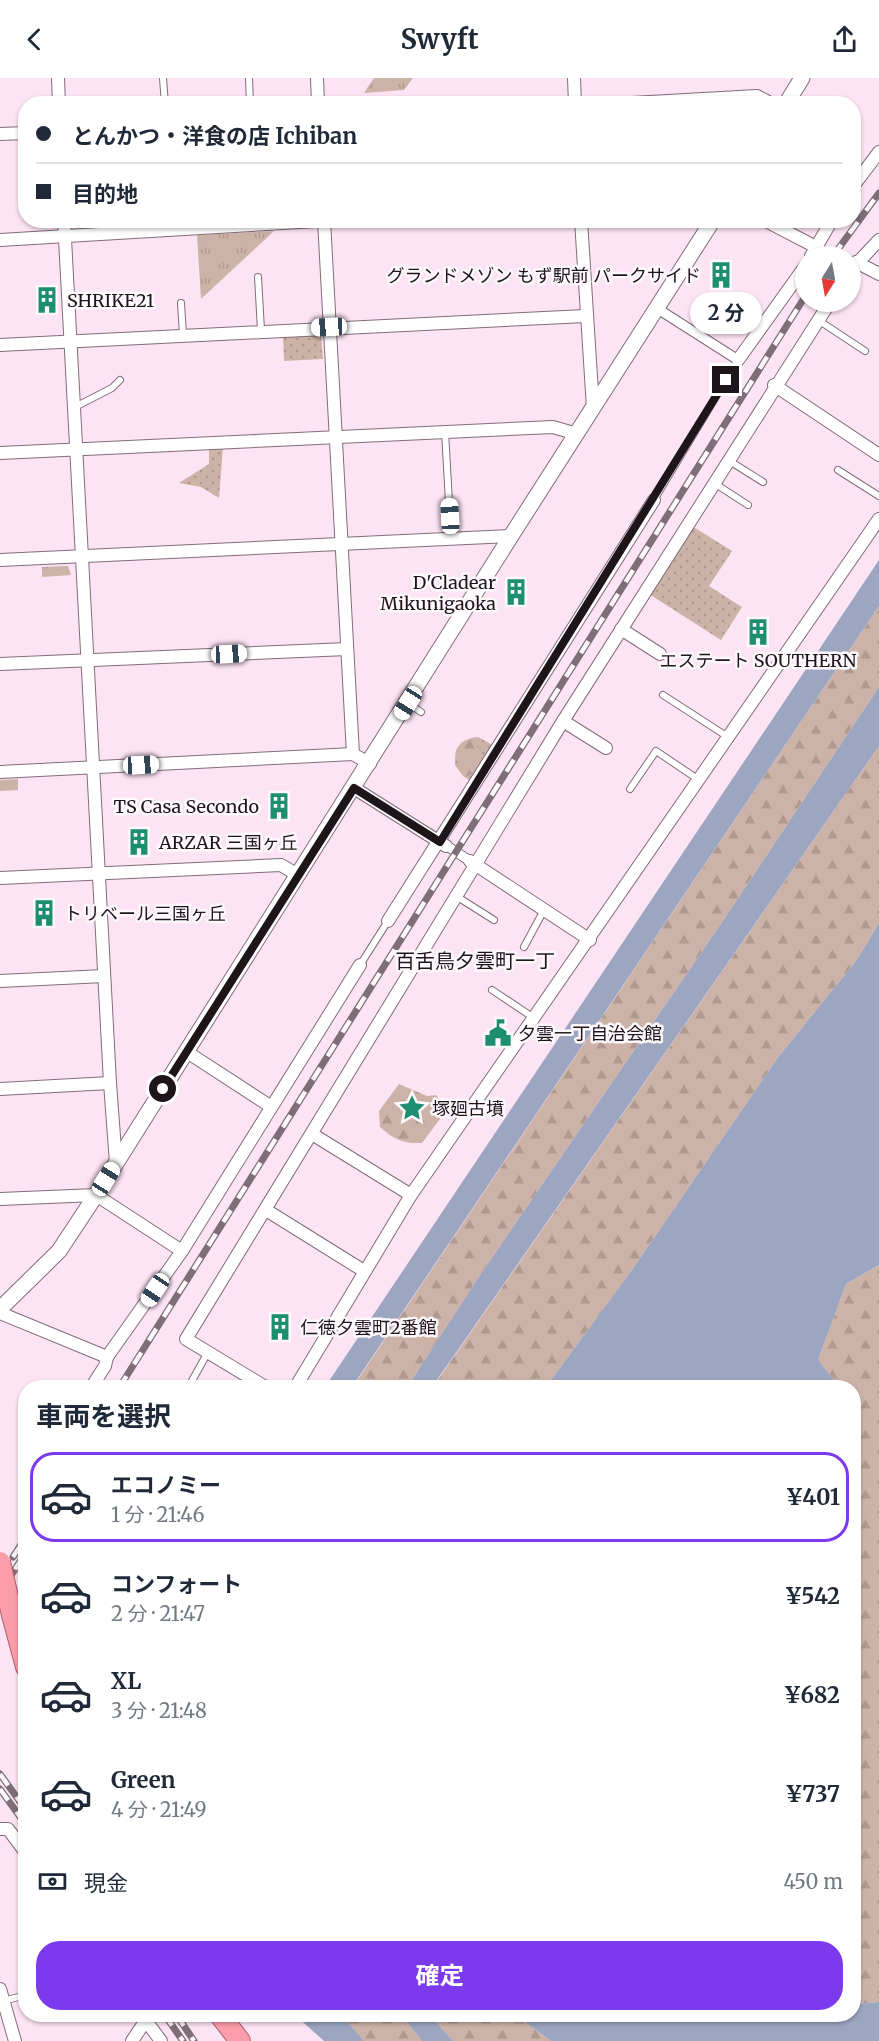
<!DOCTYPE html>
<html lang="ja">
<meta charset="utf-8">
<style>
body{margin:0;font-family:Merriweather,"Noto Sans JP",serif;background:#f6f6f7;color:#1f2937;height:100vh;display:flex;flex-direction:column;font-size:22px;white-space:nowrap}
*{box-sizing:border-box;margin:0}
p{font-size:20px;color:#747a83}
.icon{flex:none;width:33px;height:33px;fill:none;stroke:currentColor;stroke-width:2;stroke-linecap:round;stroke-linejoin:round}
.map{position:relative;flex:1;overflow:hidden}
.details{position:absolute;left:18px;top:1302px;width:843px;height:642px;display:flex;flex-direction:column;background:#fff;border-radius:24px;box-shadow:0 2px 4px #0004}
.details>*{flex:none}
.guide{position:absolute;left:18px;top:18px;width:843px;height:132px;border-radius:24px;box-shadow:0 2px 4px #0004;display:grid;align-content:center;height:132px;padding:0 18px;background:#fff}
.needle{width:39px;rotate:191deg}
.buttons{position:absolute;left:795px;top:168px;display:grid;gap:12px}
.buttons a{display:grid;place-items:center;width:66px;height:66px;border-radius:50%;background:#fff;box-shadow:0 2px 4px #0004;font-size:30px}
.end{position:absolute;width:27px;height:27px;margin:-14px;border:8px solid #1d151a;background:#fff;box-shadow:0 0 0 3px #fff}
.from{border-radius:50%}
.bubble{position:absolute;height:42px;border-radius:21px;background:#fff;box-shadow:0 2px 4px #0004;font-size:20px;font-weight:700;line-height:42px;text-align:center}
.car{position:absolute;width:18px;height:36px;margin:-18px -9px;border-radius:8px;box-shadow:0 0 4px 2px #0007;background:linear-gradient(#fff 24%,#345 0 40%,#fff 0 76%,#345 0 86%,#fff 0)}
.guide b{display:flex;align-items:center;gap:21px;height:57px;font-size:22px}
.guide b+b{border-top:2px solid #e0e1e3}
.guide i{width:15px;height:15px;background:#1f2937}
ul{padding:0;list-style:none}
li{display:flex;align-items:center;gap:18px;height:90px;margin:0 12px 9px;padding:0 6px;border:3px solid transparent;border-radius:24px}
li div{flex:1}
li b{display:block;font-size:22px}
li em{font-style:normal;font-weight:700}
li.on{border-color:#7c3aed}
li>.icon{width:54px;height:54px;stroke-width:1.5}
h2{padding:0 18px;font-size:27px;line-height:72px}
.pay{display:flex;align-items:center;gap:15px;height:66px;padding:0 18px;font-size:22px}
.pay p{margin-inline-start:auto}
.action{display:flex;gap:12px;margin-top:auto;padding:12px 18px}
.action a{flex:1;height:69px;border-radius:24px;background:#7c3aed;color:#fff;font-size:24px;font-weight:700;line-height:69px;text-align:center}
header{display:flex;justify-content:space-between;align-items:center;height:78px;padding:0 18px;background:#fff;font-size:27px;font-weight:700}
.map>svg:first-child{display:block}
</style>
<header><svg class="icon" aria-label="back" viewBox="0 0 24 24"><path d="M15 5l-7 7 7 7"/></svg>Swyft<svg class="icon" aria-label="share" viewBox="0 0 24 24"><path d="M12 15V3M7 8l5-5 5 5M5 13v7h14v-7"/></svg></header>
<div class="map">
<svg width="879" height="1963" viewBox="0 0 879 1963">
<defs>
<pattern id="grass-dots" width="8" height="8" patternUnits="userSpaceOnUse" patternTransform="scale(1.5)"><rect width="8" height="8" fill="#cdb3a7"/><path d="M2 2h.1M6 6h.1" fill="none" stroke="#b0998f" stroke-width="1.8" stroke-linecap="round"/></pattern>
<pattern id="forest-firs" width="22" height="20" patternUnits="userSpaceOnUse" patternTransform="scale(1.5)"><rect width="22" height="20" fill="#cdb3a7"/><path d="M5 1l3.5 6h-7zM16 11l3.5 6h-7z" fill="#b0998f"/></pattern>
<pattern id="park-tufts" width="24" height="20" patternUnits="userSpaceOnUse" patternTransform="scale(1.5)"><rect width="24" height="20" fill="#cdb3a7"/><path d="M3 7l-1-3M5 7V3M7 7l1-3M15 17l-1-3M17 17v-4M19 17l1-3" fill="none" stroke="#b0998f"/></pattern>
</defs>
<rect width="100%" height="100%" fill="#fde4f4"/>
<g fill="url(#grass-dots)">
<path d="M321,256L323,281L284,283L283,258Z"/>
<path d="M223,370L219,420L201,409L179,405L209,386V371Z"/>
<path d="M692,448L732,473L709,508L742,529L721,562L649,516Z"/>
<path d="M478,659L491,666L495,672L470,703C449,690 449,661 478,659Z"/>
</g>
<g fill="url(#forest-firs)">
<path d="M879,528V609L718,850L478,1200L407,1309L352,1310Z"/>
<path d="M470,662C483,669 482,685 473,696L464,699L455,687C456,676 458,665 470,662Z"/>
<path d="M879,668V845L856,883L779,978L636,1186L546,1309L432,1310Z"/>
<path d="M399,1006L427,1018L436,1017L444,1026L440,1041L422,1065C404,1066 393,1061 380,1049L379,1033Z"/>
<path d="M879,1187V1924L854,1926V1310L840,1309L818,1282L846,1206Z"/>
<path d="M342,1937H401L422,1963H364Z"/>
<path d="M430,1937H515L551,1963H453Z"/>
</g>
<g fill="url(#park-tufts)">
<path d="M374,0H413L404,12L364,15Z"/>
<path d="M274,153L201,221L197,157Z"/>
<path d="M68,488L71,497L42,499V489Z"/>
<path d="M18,701V712L0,713V702Z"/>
</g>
<g fill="#9da6c1">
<path d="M879,482V528L352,1309H325Z"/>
<path d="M879,609V668L432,1309H407L478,1200L718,850Z"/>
<path d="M879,845V1187L846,1206L818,1282L840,1309H546L636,1186L779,978L856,883Z"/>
<path d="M879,1924V1963H551L515,1937L854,1936V1926Z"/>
<path d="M295,1937H342L364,1963H324Z"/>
<path d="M401,1937H430L453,1963H422Z"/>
</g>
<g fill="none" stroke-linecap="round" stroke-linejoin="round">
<defs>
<g id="service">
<path d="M163,0L165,26"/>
<path d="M249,0L250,26"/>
<path d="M258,199L261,252"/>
<path d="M181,225L183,257"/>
<path d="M818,242L865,273"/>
<path d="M75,329L112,310L120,302"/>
<path d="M445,353L451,460"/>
<path d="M728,382L763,404"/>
<path d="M838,392L879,418"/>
<path d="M714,405L748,427"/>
<path d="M654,422L738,282"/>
<path d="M663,617L728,659"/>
<path d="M408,625L421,634"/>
<path d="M630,711L656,673L699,702"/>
<path d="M456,818L494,842"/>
<path d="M524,869L544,832"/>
<path d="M360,887L388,843"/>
<path d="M492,912L534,940"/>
<path d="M188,1310L208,1274"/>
<path d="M3,1923L26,1917"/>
</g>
<g id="pedestrian">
<path d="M658,231L738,282"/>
<path d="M447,768L470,783"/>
</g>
<g id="minor">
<path d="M58,0L59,26"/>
<path d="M317,0L318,26"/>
<path d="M574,0L575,26"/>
<path d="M614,26L757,18L772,26"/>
<path d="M0,56L26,55"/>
<path d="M854,107L879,74"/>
<path d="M64,142L110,1005L116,1085"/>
<path d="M324,142L353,676L370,686"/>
<path d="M581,142L593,330"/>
<path d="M764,142L818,170"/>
<path d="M0,162L333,142"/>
<path d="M811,178L832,142"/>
<path d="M856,184L879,196"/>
<path d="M850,193L879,162"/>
<path d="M0,267L585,238"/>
<path d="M738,282L806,187"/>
<path d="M774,307L879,377"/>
<path d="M0,375L553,349L577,356"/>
<path d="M0,482L511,458"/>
<path d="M621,551L660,576"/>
<path d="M0,586L347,571"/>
<path d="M563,643L606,670"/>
<path d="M0,694L353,676"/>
<path d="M354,710L446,768"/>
<path d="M470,783L590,862"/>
<path d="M0,800L281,787L298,797"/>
<path d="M388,843L654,422"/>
<path d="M0,903L104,898"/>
<path d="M187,974L270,1028"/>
<path d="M0,1011L110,1005"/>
<path d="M312,1056L411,1117"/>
<path d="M0,1121L96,1117L182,1173"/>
<path d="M266,1132L364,1193"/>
<path d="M0,1235L107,1279L182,1173L360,887"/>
<path d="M91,1310L105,1288L107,1279"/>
<path d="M267,1310L186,1261L563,643L830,224"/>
<path d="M295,1310L411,1117L879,441"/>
<path d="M16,1552L26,1535"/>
<path d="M0,1751H8L26,1775"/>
<path d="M0,1911L15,1963"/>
<path d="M141,1936L161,1963"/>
<path d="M132,1963L146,1942"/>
</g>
<g id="tertiary">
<path d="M786,26L802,0"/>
<path d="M0,1231L59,1173L96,1117L511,458L713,142"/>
</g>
<g id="trunk">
<path d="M12,1537L26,1589"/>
<path d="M219,1936L240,1963"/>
</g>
</defs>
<use href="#service" stroke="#826c7a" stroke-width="8"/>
<use href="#pedestrian" stroke="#826c7a" stroke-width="11"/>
<use href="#minor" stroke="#826c7a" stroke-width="14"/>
<use href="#tertiary" stroke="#826c7a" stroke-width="17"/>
<use href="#trunk" stroke="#ad5e69" stroke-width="22"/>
<use href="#service" stroke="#fff" stroke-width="6"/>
<use href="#pedestrian" stroke="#fff" stroke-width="9"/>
<use href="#minor" stroke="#fff" stroke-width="12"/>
<use href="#tertiary" stroke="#fff" stroke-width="15"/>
<use href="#trunk" stroke="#fc9eaa" stroke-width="20"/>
<defs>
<g id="rail">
<path d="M833,178L879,115"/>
<path d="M119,1310L806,217"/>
<path d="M13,1479L26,1459"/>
<path d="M0,1515L26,1474"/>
<path d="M0,1696L26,1732"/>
<path d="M0,1711L26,1747"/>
<path d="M164,1936L183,1963"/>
<path d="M176,1936L194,1963"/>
</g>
</defs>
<use href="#rail" stroke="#7d6e77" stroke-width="7"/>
<use href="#rail" stroke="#fdf8fb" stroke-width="4.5" stroke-dasharray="14" stroke-linecap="butt"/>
<defs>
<path id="trunk-bridge" d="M0,1484L12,1537"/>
</defs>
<use href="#trunk-bridge" stroke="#ad5e69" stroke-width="22" stroke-linecap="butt"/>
<use href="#trunk-bridge" stroke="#fc9eaa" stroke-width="20"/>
</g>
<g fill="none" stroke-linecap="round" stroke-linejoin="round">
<path stroke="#1d151a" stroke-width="8" d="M163,1011L354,710L440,764L726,302"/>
</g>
<defs>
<symbol id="building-bare" viewBox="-9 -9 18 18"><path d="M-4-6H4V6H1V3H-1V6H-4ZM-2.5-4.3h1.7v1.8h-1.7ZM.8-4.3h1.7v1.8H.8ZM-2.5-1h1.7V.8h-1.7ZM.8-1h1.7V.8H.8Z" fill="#1d8e6f" stroke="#fdf8fb" stroke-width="2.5" paint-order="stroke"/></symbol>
<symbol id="civic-bare" viewBox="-9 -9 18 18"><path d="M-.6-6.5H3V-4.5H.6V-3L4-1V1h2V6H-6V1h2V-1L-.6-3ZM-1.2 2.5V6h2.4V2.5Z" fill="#1d8e6f" stroke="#fdf8fb" stroke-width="2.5" paint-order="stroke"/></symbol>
<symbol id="sight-bare" viewBox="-9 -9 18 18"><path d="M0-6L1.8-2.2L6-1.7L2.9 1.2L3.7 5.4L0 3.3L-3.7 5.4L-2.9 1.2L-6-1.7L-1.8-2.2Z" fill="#1d8e6f" stroke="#fdf8fb" stroke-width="2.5" paint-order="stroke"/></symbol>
</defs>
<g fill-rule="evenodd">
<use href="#building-bare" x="702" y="178" width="38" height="38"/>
<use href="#building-bare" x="28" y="203" width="38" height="38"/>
<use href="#building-bare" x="497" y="495" width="38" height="38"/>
<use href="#building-bare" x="739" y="535" width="38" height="38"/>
<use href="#building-bare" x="260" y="709" width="38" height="38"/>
<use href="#building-bare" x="120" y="745" width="38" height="38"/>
<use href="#building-bare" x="25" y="816" width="38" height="38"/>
<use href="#civic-bare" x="479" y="936" width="38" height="38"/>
<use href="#sight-bare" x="393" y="1011" width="38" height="38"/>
<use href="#building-bare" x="261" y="1230" width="38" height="38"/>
</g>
<g text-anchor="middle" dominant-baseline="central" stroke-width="5" stroke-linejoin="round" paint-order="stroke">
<g font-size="18" fill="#1d151a" stroke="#fdf8fb" text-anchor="start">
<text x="701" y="197" text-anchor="end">グランドメゾン もず駅前 パークサイド</text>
<text x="67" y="222">SHRIKE21</text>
<text x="496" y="504" text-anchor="end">D'Cladear<tspan x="496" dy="21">Mikunigaoka</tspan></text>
<text x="758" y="582" text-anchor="middle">エステート SOUTHERN</text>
<text x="259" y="728" text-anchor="end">TS Casa Secondo</text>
<text x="159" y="764">ARZAR 三国ヶ丘</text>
<text x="64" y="835">トリベール三国ヶ丘</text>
<text x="518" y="955">夕雲一丁自治会館</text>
<text x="432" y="1030">塚廻古墳</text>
<text x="300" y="1249">仁徳夕雲町2番館</text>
</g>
<g font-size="20" fill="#1d151a" stroke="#fdf8fb">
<text x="475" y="882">百舌鳥夕雲町一丁</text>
</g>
</g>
</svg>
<div class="buttons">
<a><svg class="needle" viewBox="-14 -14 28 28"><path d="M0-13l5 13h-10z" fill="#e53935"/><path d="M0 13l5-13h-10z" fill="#747a83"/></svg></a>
</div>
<i class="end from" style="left:163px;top:1011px"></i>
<i class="end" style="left:726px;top:302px"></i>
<div class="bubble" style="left:690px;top:214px;width:72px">2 分</div>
<i class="car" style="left:329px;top:249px;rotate:267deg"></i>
<i class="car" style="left:450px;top:438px;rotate:357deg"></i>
<i class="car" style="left:229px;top:576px;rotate:87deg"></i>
<i class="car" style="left:408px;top:625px;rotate:212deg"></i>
<i class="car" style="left:141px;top:687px;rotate:87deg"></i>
<i class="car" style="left:106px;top:1101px;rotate:32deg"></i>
<i class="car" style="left:155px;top:1212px;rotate:214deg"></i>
<div class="guide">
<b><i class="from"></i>とんかつ・洋食の店 Ichiban</b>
<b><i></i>目的地</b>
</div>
<section class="details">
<h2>車両を選択</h2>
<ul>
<li class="on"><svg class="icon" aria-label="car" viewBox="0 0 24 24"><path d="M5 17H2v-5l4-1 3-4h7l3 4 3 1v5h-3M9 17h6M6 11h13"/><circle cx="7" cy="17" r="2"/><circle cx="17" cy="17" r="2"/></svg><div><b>エコノミー</b><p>1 分 · 21:46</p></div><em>¥401</em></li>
<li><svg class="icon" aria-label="car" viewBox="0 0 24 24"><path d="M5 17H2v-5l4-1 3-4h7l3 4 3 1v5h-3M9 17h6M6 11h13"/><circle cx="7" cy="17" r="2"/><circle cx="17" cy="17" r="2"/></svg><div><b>コンフォート</b><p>2 分 · 21:47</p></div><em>¥542</em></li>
<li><svg class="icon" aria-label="car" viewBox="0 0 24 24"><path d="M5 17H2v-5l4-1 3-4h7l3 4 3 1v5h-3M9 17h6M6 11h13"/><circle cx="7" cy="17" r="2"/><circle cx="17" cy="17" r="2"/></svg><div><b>XL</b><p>3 分 · 21:48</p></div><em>¥682</em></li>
<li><svg class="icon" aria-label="car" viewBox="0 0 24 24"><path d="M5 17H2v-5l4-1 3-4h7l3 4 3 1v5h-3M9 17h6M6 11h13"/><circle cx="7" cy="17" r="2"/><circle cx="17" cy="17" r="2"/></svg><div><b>Green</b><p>4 分 · 21:49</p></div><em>¥737</em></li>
</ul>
<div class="pay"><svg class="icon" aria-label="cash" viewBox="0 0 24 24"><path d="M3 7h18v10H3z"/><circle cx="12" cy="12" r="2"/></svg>現金<p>450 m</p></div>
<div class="action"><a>確定</a></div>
</section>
</div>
